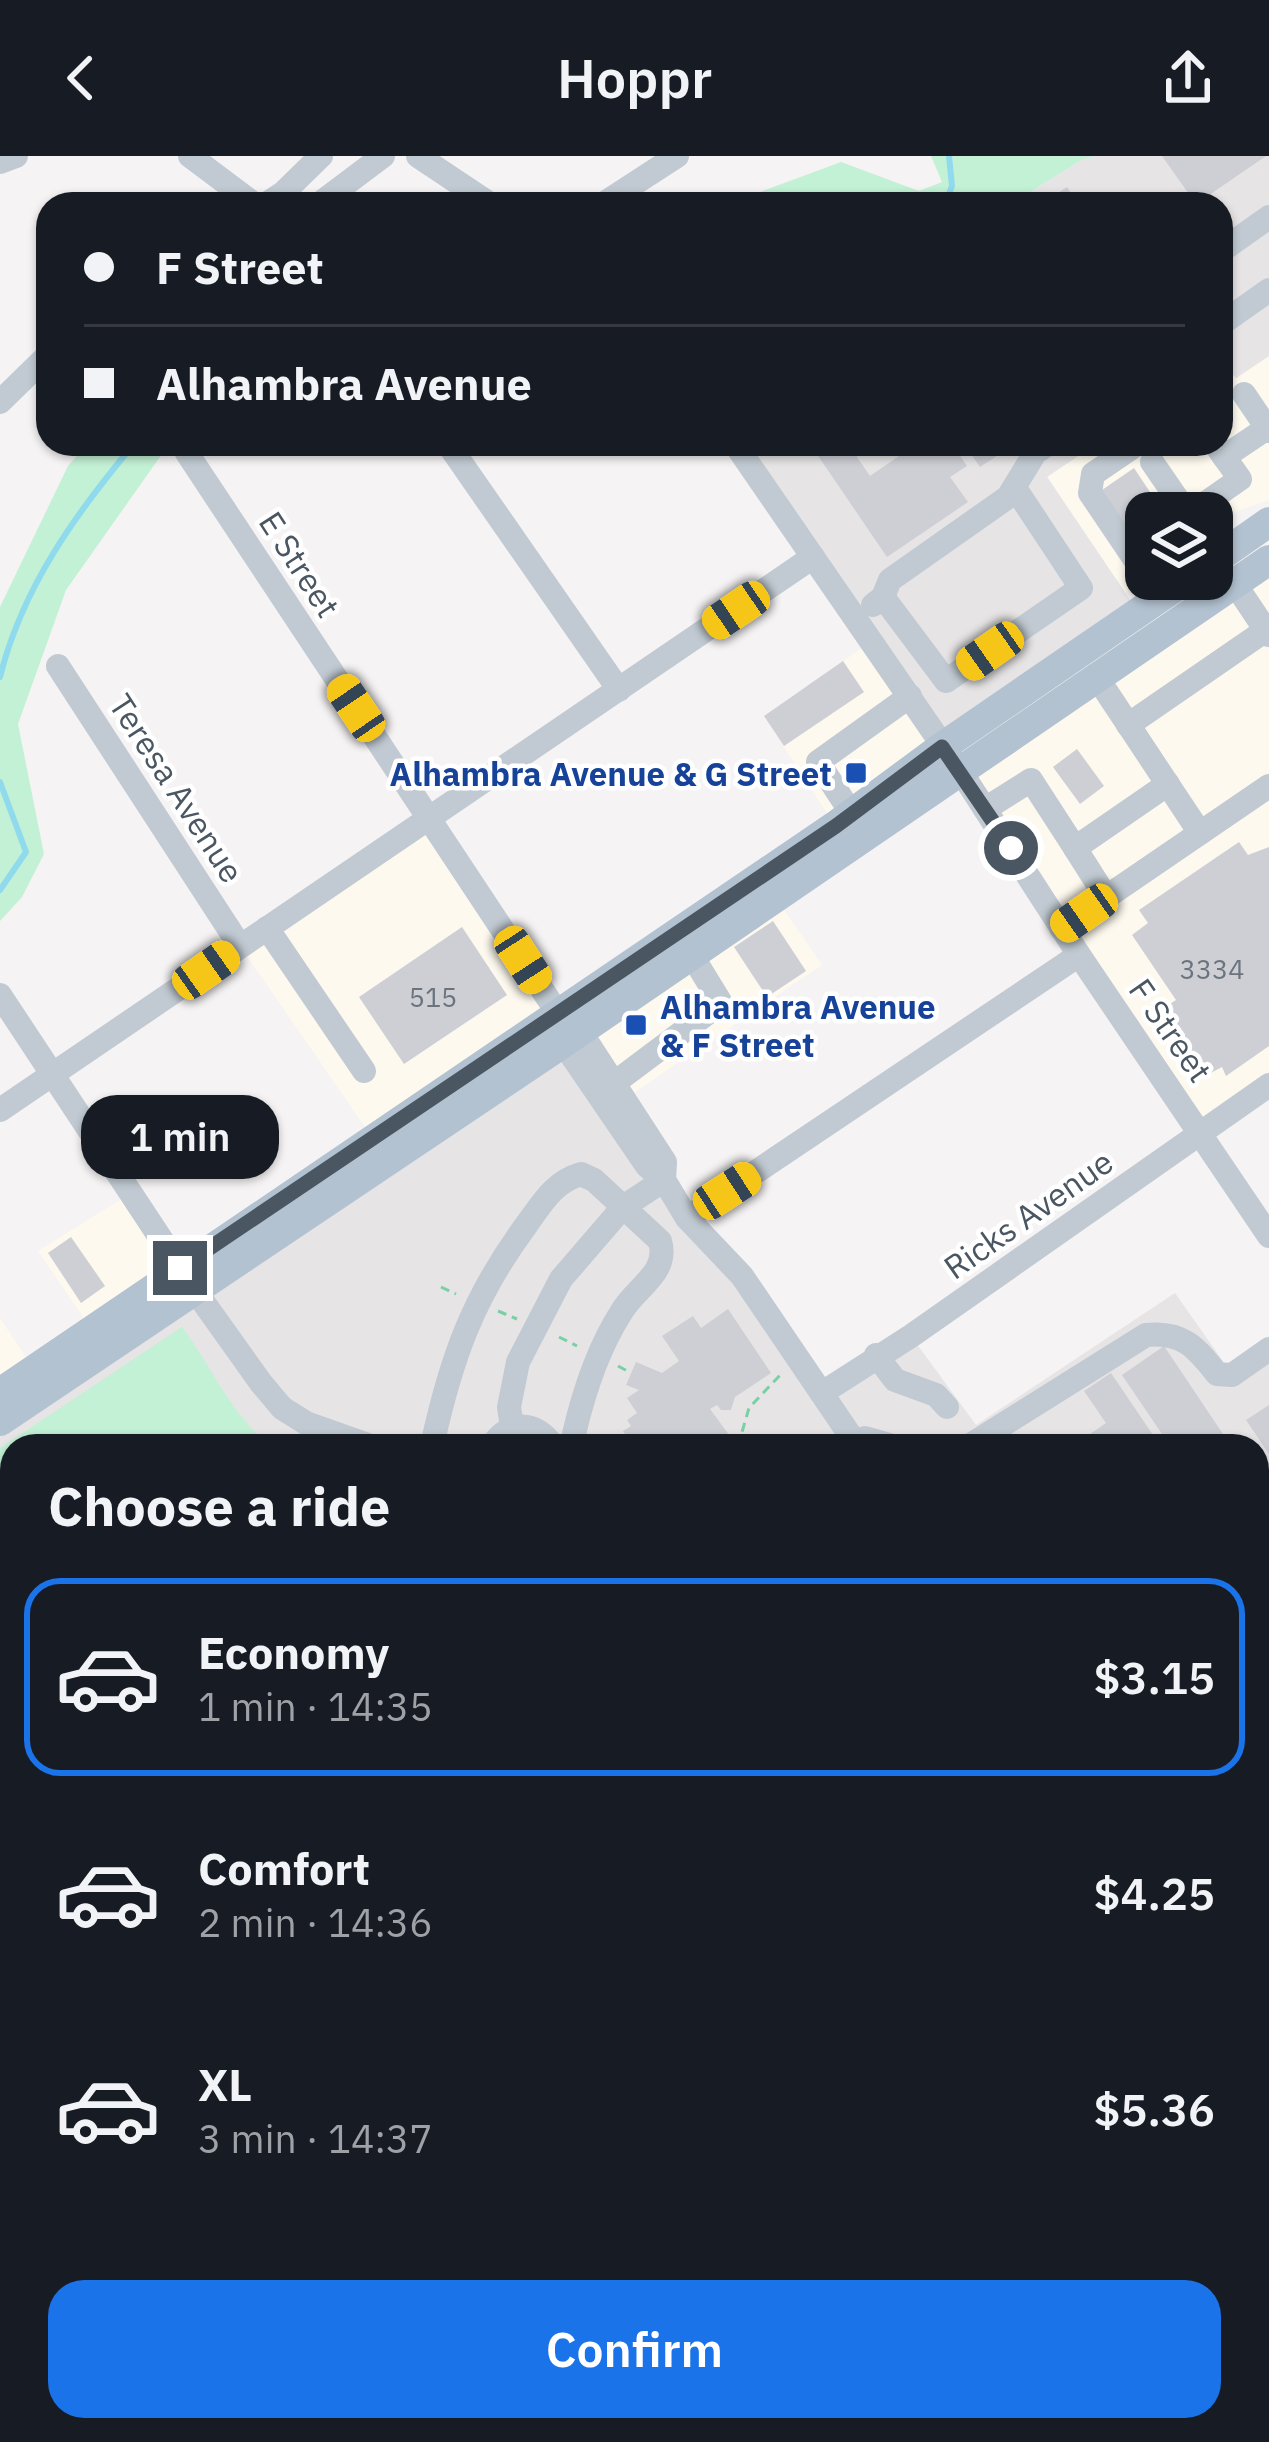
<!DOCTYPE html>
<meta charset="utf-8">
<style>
body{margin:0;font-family:"IBM Plex Sans",sans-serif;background:#20242c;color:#f1f3f6;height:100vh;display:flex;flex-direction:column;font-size:45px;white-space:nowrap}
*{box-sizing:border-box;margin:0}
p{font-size:39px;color:#9ea1a6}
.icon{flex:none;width:66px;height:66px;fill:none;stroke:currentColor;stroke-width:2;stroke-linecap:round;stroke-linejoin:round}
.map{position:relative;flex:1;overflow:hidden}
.drawer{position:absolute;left:0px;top:1278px;width:1269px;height:1008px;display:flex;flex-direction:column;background:#171b24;border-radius:36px 36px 0 0;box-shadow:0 3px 9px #0004}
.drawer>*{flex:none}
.banner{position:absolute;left:36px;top:36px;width:1197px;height:264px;border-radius:36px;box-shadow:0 3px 9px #0004;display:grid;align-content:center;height:264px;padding:0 48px;background:#171b24}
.controls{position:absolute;left:1125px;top:336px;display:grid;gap:24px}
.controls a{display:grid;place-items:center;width:108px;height:108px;border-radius:24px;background:#171b24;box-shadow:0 3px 9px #0004;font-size:60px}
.end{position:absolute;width:54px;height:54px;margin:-27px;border:15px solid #4a5661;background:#fff;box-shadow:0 0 0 6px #fff}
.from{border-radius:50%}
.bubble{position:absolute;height:84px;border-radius:36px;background:#171b24;box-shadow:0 3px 9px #0004;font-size:39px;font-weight:600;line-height:84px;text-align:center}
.car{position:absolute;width:36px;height:72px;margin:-36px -18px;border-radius:15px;box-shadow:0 0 9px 3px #0007;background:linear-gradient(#f5c518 24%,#345 0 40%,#f5c518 0 76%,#345 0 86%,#f5c518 0)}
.banner b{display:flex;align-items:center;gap:42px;height:114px;font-size:45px}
.banner b+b{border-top:3px solid #363941}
.banner i{width:30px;height:30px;background:#f1f3f6}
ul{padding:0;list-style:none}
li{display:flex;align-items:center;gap:36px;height:198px;margin:0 24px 18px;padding:0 24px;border:6px solid transparent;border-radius:36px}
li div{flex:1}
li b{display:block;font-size:45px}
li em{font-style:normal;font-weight:600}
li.on{border-color:#1a73e8}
li>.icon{width:108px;height:108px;stroke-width:1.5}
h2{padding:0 48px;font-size:54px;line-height:144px}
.action{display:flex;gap:24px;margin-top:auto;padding:24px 48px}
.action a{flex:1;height:138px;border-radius:36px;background:#1a73e8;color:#fff;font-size:48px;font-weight:600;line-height:138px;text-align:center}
header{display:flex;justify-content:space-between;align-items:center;height:156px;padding:0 48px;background:#171b24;font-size:54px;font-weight:600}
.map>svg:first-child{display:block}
</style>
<header><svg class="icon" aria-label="back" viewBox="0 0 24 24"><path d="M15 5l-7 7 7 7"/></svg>Hoppr<svg class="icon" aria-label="share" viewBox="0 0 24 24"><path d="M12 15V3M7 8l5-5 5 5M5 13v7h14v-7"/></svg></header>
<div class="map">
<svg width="1269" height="2286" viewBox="0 0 1269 2286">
<rect width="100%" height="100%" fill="#f5f3f3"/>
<g fill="#fdf9ef">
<path d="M1269,200V344L1235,356L1212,371V357H1146V415L1134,423L1126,438L1047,320L1096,288H1221V206L1224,205L1237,222Z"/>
<path d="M1269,404V929L1202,977L961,616Z"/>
<path d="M872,485L942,591L835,670L764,560Z"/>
<path d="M429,662L557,856L374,984L240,790Z"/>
<path d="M776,742L822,809L625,943L580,875Z"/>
<path d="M131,1037L180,1112L91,1173L38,1095Z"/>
<path d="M0,1162L35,1214L0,1237Z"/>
</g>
<g fill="#e6e4e5">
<path d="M1095,0H1269V200L1236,222L1221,206V48H1011L1083,3Z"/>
<path d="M735,288H1096L1047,321L1139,457L942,591Z"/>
<path d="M563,887L822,1236L911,1180L976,1269L1175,1137L1232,1218L1269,1193V2286H758L762,2274H1257V1290H12V1661L0,1644V1265Z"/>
</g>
<path fill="#fce8e6" d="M0,1899L12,1916V2274H52L34,2286H0Z"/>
<g fill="#c3f1d5">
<path d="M931,0H1095L1083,3L1011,48H728L841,6L919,35L942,26Z"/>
<path d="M87,288H169L66,434L18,568L44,698L22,741L0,765V451L68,310Z"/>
<path d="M182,1171C212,1211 231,1259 271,1290H12V1567L0,1552V1292Z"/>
<path d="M1269,1520V1759L1257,1771V1527Z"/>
<path d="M52,2274H761L758,2286H34Z"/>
<path d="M903,2274H1163L1160,2286H900Z"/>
</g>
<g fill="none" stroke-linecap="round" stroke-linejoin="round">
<g stroke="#90daee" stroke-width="6">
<path d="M829,48H877"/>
<path d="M945,48L952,30L949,0"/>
<path d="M0,521C22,432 76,357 134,288"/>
<path d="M0,626L26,696L0,734"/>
</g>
</g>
<g fill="#cdcfd5">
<path d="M1162,0H1266L1196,48Z"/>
<path d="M1067,31L1078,48H1041Z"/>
<path d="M810,288H848L870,320L902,298L895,288H952L967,310L950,321L968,346L887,401Z"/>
<path d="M964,288H1015L980,311Z"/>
<path d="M1134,312L1164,357H1146V384L1138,389L1102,334Z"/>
<path d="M843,505L864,536L784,590L764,560Z"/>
<path d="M1077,593L1104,630L1080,648L1053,611Z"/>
<path d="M1239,686L1248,699L1269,691V890L1226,920L1222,911L1207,919L1162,853L1176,844L1132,779L1148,767L1139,754Z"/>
<path d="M773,765L806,815L767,841L734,791Z"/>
<path d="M462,771L507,839L404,908L359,841Z"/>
<path d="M71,1081L105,1130L81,1147L48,1097Z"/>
<path d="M728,1153L771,1217L735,1241L731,1254H721L717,1249L710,1253L732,1283L722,1290H633L623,1275L631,1270L627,1264L637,1257L627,1242L639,1234L626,1229L636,1206L662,1217L679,1205L662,1180L693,1160L701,1172Z"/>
<path d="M1164,1190L1231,1290H1088L1083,1283L1106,1267L1084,1235L1111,1217L1153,1279L1148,1283L1152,1289L1164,1281L1122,1219Z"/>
<path d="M1269,1249V1298L1246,1264Z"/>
<path d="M1269,1334V1462L1257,1470V1343Z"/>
<path d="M0,1911L12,1929V2038L0,2046Z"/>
<path d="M12,2122V2214L0,2196V2130Z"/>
</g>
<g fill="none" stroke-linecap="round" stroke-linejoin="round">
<g stroke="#7ad0a6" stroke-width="3" stroke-dasharray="9 6" stroke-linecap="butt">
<path d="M441,1131L456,1138"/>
<path d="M498,1155L517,1163"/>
<path d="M559,1181L577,1190"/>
<path d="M618,1210L631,1217"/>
<path d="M738,1290L749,1252L782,1217"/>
</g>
<g stroke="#c1cad2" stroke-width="24">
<path d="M190,0L254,48"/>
<path d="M418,0L490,48"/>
<path d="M0,6L16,0"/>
<path d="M266,48L283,37L321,0"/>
<path d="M319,48L383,0"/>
<path d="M603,48L677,0"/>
<path d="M1221,95L1269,61"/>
<path d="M1221,168L1269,134"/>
<path d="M1244,238L1269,275"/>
<path d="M0,246L48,199"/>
<path d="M448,288L619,534"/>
<path d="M735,288L961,616L1079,799L1269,1080"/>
<path d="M1137,288L1093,318L1090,337L1146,420"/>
<path d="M187,297L557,856L580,875L665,1006L664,1024"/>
<path d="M1224,301L1267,272"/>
<path d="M1152,306L1187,357"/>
<path d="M1191,357L1240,323L1215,288"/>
<path d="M1235,428L1269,479"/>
<path d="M883,441L946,525L1081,432L1015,332"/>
<path d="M873,449L883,441L890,424L1008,341L1035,297L1048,288"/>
<path d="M58,510L240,790"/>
<path d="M1096,520L1200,677"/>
<path d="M1128,569L1269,472"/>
<path d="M985,653L1031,624L1075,692L1168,628"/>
<path d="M852,658L818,606L910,540"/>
<path d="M1075,692L1106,741"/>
<path d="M267,772L364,915"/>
<path d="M1061,772L1269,630"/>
<path d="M0,839L194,1133L261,1227L282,1252L306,1267L371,1290"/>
<path d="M559,869L563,887L647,1010L664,1024L687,1062L742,1120L854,1285"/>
<path d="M601,937L721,847L691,798"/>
<path d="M0,954L813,401"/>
<path d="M687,1062L1079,799"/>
<path d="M876,1199L895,1224L936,1239L947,1251"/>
<path d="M822,1237L911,1180L1269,929"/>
<path d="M512,1271L509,1251L518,1206L561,1123L623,1051L664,1024"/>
<path d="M432,1290C451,1202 473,1141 527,1068C543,1046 554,1026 581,1018L594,1024L660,1085C669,1117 637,1130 622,1155C598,1192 584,1235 574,1278"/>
<path d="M492,1290C508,1264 536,1264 553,1290"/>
<path d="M846,1290L865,1282L893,1290"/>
<path d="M969,1290L1146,1179C1182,1175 1196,1191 1217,1218L1232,1219L1269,1193"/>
<path d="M1257,1499L1269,1490"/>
<path d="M0,1644L12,1661"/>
<path d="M1257,1813L1269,1795"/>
<path d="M0,2098L12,2089"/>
<path d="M0,2232L12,2231"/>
</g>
<g stroke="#b3c2d1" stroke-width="30">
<path d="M1212,406L1269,366"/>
<path d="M0,1237L835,670L942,591L1187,423"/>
<path d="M0,1265L563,887L1269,404"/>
</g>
</g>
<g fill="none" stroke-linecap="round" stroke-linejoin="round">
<path stroke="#4a5661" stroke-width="15" d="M180,1112L836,670L942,591L1011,692"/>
</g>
<g fill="#1a4fb4" stroke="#fff" stroke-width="4.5">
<rect x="844" y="605" width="24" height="24" rx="6"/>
<rect x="624" y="857" width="24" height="24" rx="6"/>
</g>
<g text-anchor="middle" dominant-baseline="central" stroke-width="9" stroke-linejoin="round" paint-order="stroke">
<g font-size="27" fill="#6b747e">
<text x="1212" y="812">3334</text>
<text x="433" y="840">515</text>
</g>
<g font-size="33" fill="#4a5661" stroke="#fff">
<text transform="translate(300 408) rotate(57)">E Street</text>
<text transform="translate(177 632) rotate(57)">Teresa Avenue</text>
<text transform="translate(1171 874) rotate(55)">F Street</text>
<text transform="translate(1028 1058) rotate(-35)">Ricks Avenue</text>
</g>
<g font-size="33" font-weight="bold" fill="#164399" stroke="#fff" text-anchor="end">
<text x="832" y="617">Alhambra Avenue &amp; G Street</text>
<text x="660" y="850" text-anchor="start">Alhambra Avenue<tspan x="660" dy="38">&amp; F Street</tspan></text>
</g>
</g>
</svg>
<div class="controls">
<a><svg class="icon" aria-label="layers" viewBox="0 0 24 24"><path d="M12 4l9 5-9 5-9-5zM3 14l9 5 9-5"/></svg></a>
</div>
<i class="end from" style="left:1011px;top:692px"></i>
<i class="end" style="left:180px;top:1112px"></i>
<div class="bubble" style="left:81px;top:939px;width:198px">1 min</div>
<i class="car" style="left:736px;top:454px;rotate:236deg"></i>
<i class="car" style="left:990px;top:495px;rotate:235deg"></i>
<i class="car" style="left:356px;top:552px;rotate:326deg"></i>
<i class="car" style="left:1084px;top:757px;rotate:235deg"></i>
<i class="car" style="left:523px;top:804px;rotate:147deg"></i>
<i class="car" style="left:206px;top:814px;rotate:55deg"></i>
<i class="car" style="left:727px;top:1035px;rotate:57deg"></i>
<div class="banner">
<b><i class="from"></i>F Street</b>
<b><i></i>Alhambra Avenue</b>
</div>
<section class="drawer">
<h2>Choose a ride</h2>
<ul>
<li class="on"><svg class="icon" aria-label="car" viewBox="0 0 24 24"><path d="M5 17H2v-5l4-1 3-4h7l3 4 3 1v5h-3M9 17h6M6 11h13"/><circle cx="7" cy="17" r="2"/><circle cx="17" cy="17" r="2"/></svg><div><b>Economy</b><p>1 min · 14:35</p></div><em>$3.15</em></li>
<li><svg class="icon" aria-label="car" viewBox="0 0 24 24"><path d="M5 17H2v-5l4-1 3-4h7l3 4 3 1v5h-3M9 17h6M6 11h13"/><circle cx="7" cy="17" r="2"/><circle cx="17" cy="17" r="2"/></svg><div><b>Comfort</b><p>2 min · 14:36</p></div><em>$4.25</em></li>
<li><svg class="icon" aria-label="car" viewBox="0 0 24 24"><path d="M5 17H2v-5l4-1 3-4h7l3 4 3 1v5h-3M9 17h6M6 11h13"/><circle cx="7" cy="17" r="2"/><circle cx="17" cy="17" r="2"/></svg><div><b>XL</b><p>3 min · 14:37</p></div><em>$5.36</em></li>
</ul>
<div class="action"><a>Confirm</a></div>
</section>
</div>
